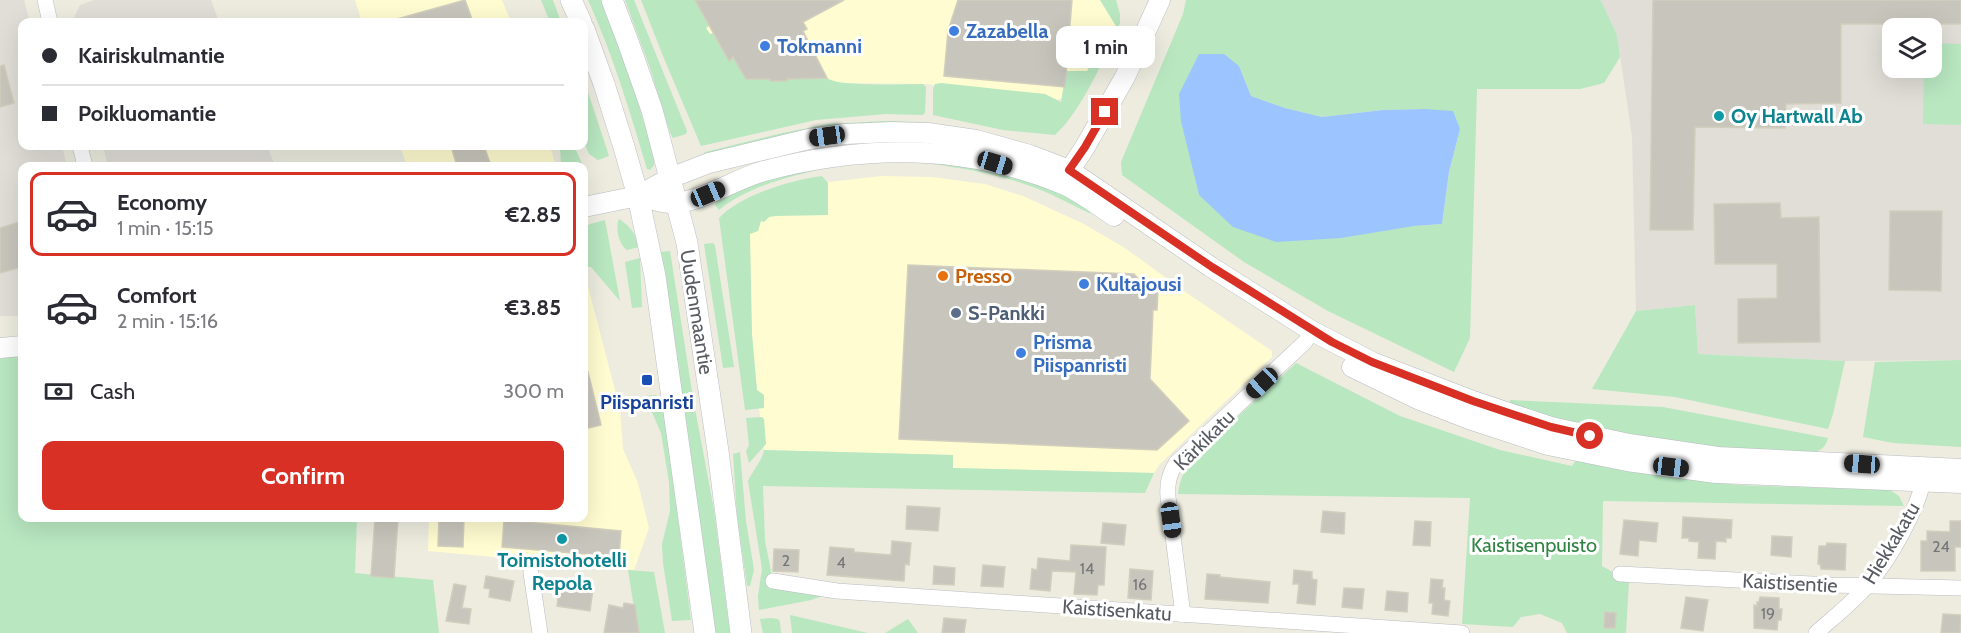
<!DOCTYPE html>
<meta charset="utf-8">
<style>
body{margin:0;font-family:Cabin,sans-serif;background:#f2f2f3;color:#2b2b33;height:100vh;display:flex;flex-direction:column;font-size:22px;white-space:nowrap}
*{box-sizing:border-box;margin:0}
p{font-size:20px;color:#7c7c81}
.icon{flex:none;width:33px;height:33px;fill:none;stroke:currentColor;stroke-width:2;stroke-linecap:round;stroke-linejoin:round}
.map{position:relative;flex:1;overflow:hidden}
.sheet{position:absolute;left:18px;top:162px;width:570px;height:360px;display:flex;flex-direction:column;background:#fff;border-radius:12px;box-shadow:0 6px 24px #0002}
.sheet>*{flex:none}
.hud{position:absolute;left:18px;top:18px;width:570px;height:132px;border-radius:12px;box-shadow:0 6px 24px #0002;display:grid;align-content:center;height:132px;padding:0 24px;background:#fff}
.tools{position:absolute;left:1882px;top:18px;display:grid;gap:12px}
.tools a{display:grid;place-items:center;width:60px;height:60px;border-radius:12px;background:#fff;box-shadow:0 6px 24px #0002;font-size:30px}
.end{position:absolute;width:27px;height:27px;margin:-14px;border:8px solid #d93025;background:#fff;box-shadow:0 0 0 3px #fff}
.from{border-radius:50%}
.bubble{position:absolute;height:42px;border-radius:12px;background:#fff;box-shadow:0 6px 24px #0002;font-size:20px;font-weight:700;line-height:42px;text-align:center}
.car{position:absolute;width:18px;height:36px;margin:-18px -9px;border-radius:8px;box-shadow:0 0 4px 2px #0007;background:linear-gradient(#222 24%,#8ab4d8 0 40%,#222 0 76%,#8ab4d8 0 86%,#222 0)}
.hud b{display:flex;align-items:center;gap:21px;height:57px;font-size:22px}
.hud b+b{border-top:2px solid #e1e1e2}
.hud i{width:15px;height:15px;background:#2b2b33}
ul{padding:10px 0 0;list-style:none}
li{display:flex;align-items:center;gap:18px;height:84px;margin:0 12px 9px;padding:0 12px;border:3px solid transparent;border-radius:12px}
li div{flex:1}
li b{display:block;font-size:22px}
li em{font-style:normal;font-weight:700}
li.selected{border-color:#d93025}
li>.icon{width:54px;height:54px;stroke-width:1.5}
.pay{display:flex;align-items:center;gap:15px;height:66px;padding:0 24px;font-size:22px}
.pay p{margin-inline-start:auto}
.action{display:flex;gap:12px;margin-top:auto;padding:12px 24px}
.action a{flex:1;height:69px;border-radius:12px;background:#d93025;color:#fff;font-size:24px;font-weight:700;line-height:69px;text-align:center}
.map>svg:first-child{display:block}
</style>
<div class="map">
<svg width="1961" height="633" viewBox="0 0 1961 633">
<rect width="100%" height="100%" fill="#edecdf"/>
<g fill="#fffcd1">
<path d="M355,0H502L511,22H362Z"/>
<path d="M691,0H1100L1116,26L1083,93L1033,106L928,84L736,82Z"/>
<path d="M400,146H550L556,166H407Z"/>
<path d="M881,176L932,177L985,184L1023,196L1084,224L1125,248L1184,291L1272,351V357L1159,465L1154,473L952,468L953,455L764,450L736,213L820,183Z"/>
<path d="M584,271L620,409L623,449L638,483L649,528L634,570L428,551L429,518H584Z"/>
</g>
<g fill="#e0ded7" fill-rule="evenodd">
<path d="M0,0H24L30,22H22V146H62L67,166H22V316H0Z"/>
<path d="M94,0H211L219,22H72L80,5Z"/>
<path d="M1600,0H1961V360L1845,361L1698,354L1695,305L1636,311L1632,136L1617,35ZM1893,28H1932V68H1893Z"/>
<path d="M103,146H267L275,166H108Z"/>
</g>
<g fill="#b8e7c0" fill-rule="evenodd">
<path d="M541,0H553L561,22H550Z"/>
<path d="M588,0H602C623,50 638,103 654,155V165L650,170L647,169C630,112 613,55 588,0Z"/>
<path d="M625,0H634L687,131L686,134L673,138L670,133L650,68Z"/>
<path d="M641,0H695L709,26L706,28L710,34L713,33L729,61L733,57L746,79H770L771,81H787V79L827,78C837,87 906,84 923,84L926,87L925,113L922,115L886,114L816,120L701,146L663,56Z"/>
<path d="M1100,0H1116L1120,14V23C1106,55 1081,112 1055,135L1003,130L933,115V90L935,84L941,83L1045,94L1061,102L1066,71H1087L1108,32L1116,26Z"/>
<path d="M1186,0H1600L1602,3L1617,35L1620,57L1604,83L1580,89H1477L1470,338L1454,372L1328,311L1244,262L1122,175L1121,162L1183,14ZM1239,66L1251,96L1285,108L1322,117L1383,110L1424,109L1460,129L1449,172L1442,224L1414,226L1199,195L1190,156Z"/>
<path d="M1932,43L1961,44V125L1923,124L1924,68H1932Z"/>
<path d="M584,80L609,156L598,160L589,154L584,142Z"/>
<path d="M882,121L922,122L924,124L703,155L705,152L782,133L829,124Z"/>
<path d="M560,146H574L586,172L584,178V166H561Z"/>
<path d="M958,159L1062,191L1093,212L1089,213C1068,203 1047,191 1024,184C995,174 963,168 932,164Z"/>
<path d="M825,168C788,177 749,186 719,210L715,205C730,179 797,173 825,168Z"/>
<path d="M822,176L828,183V215L776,216L769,217L764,222L761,221L758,231L750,234L752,334L757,390L764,395V408L745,410L719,218C741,195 791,180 822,176Z"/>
<path d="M619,219C630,226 636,234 639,247L627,250C619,245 615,228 619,219Z"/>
<path d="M605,220L620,301L591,267H584V228L590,224Z"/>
<path d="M713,243L715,246L734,367L723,368L704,244Z"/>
<path d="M670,251L693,398L714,510L730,633H714L661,252Z"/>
<path d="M640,258L642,307L632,308L625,262Z"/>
<path d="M1695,305L1698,354L1845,361L1833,414L1828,429L1675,397L1592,389L1636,311Z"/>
<path d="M22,354V518H357L355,573L433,580L439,633H0V359Z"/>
<path d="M1961,360V447L1893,443L1863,437L1875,362Z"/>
<path d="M1296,363L1400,416L1500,450L1572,466L1576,460L1737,485L1890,490L1899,496L1904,506L1603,501L1602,566L1629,581L1626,633H1567L1562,623L1540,614L1521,617L1513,627L1462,624L1470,498L1178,494C1180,479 1184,470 1193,458Z"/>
<path d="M656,395L661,399L664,409L691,620L672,621L663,563L662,544L670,511L669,482L661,433L645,396Z"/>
<path d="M1510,400L1663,407L1828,438C1825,448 1821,450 1811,454L1745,452L1618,436L1510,408Z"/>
<path d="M762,417L764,419L766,444L749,463L746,451L749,445L746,418Z"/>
<path d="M764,450L953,455V468L1154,473L1145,493L763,486L765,541L772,576L828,594L811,600L759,610L758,596L762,569L748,481C752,472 763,459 764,450Z"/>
<path d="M740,452L746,521L754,570L750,586H747L737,516L733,454Z"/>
<path d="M628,570L654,572L665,633H638Z"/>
<path d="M790,615L868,633H792Z"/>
<path d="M771,618L778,619L780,622L781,633H763L760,619Z"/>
<path d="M908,619L918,633H885Z"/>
</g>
<path fill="#9cc4ff" d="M1199,54H1224L1239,66L1251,96L1285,108L1322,117L1383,110L1424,109L1453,111L1460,129L1449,172L1442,224L1414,226L1341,238L1276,242L1233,227L1199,195L1181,121L1179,94Z"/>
<g fill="#c8c6bc" stroke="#d2cebd" stroke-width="1.5">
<path d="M465,0L473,22H398L397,19Z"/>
<path d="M695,0H844L803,22L807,29L803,31L827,78L787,79V81H770V79H746L733,57L729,61Z"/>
<path d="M958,0H1072L1065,87L944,76L948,31Z"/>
<path d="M1653,0H1961V24H1841V103L1786,104L1785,128L1695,127L1693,230H1650Z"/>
<path d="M4,65L14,103L0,107V66Z"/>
<path d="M451,146H484L491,166H457Z"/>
<path d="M1780,203L1781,218L1819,217L1820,342L1738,343V299L1777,298V264H1715L1714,204Z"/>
<path d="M1890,211H1942L1941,291L1889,290Z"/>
<path d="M22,221V267L0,273V228Z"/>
<path d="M908,265L1134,274L1145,286L1154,287V290H1158L1157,310H1153L1150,379L1189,421L1157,450L899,439Z"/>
<path d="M588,372L601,425L584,429V373Z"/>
<path d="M907,506L940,508L938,531L906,529Z"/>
<path d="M1323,511L1345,513L1344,534L1321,532Z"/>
<path d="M1683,517L1732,520L1731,538H1726V542L1716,541L1715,559L1698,558L1699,542L1689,541V538H1682Z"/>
<path d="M375,518H398L394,578L371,576Z"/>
<path d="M439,518H464L463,547L438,546Z"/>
<path d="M504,520L621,531L619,557L502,547Z"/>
<path d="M1624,520L1658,523L1656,542L1639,540L1638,556L1620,554Z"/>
<path d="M1415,521L1431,522L1430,546L1413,545Z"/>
<path d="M1950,521H1961V547H1955V571H1921V541H1927V531L1950,532Z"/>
<path d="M1103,523L1126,525L1124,545L1101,543Z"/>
<path d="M1772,536L1792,537L1791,557L1771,555Z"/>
<path d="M892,541L911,543L909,565L905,564L904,581L827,575L830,547L854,549V552L891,555Z"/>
<path d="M1827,543L1846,544L1845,570L1821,569L1820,564H1818L1819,546H1826Z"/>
<path d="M1071,545L1106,547L1104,585H1098L1097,595L1074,594L1076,572L1052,571L1050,591L1030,589L1032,569L1037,570L1038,558L1070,561Z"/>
<path d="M774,549L799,550L798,572L773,571Z"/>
<path d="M983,565L1005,567L1003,587L981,586Z"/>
<path d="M934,566L955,568L954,585L933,584Z"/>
<path d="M1130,569L1153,571L1151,600L1128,598Z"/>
<path d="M1294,570L1312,572V579L1317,580L1315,605L1297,603L1299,584H1293Z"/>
<path d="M1207,574L1220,575V577L1270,582L1268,603L1205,599Z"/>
<path d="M486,576L514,581L510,601L489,597L490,589L484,588Z"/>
<path d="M1431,579L1443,580L1442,588H1445L1444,600L1450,601L1448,616L1432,614L1433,603H1429Z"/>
<path d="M454,584L466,586L462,608L471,609L469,624L446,621Z"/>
<path d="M560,584L593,589L590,611L557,606Z"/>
<path d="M1344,588L1364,589L1362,609L1342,607Z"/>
<path d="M1387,591L1408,593L1407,612L1385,610Z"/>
<path d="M1686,597L1708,600L1703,631L1681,628Z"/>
<path d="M1760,597L1779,598V609H1782L1781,620H1778L1777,630L1754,628V605L1757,606V602H1759Z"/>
<path d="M624,603L635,605L639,633H604L609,605L623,608Z"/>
<path d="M1605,612L1616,613L1615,628H1604Z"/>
<path d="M1943,614L1961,615L1960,633H1941Z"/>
<path d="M944,618L966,620L964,633H942Z"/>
</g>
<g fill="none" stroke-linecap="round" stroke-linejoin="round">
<defs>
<g id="minor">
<path d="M45,0L50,22"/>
<path d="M80,146L85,166"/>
<path d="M531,573L540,633"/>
<path d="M1620,574L1831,585L1961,588"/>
<path d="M773,581L837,591L1462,633"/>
<path d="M1183,615L1168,497C1167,483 1169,475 1176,463L1305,342L1312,331"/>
<path d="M1816,633C1833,618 1852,603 1867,586C1890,559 1921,506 1925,471"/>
</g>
<g id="tertiary">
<path d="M1062,182L1085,147L1125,77L1160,0"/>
<path d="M638,196C650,198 666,205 678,203C709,198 735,179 764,171C862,145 964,144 1060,183C1079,190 1097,205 1114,216"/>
<path d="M584,207L638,196L670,178L709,163L809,139L845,134L891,132L928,133L976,140L1030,155L1069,170L1211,267L1312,331L1372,362L1473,401L1551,427L1629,444L1718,457L1961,469"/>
<path d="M0,348L22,346"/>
<path d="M1352,367L1420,400L1469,419L1548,445L1627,461L1716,473L1961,483"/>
</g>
<g id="secondary">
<path d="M571,0L581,22"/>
<path d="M612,0L628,42L652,110L687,243L718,451L741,633"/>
<path d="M584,29L604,84L624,147L638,196L655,276L705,633"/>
</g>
</defs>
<use href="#minor" stroke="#babcc2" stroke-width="16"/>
<use href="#tertiary" stroke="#babcc2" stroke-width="21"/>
<use href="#secondary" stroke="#bcbec7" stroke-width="22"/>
<use href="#minor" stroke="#fff" stroke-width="15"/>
<use href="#tertiary" stroke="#fff" stroke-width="20"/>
<use href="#secondary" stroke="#fff" stroke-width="21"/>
</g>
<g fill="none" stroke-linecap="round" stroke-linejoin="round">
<path stroke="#d93025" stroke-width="8" d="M1105,112L1085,147L1069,170L1212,267L1332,342L1372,362L1473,401L1551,427L1590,436"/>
</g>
<g fill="#3f7fe0" stroke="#fff" stroke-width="2">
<circle cx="954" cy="31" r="6"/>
<circle cx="765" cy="46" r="6"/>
<circle cx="1084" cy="284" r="6"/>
<circle cx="1021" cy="353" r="6"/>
</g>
<g fill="#0f9aa8" stroke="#fff" stroke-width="2">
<circle cx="1719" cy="116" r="6"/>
<circle cx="562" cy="539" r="6"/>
</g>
<circle fill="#e8710a" stroke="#fff" stroke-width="2" cx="943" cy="276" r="6"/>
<circle fill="#5c6f8a" stroke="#fff" stroke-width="2" cx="956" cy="313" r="6"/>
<rect fill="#1a4fb4" stroke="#fff" stroke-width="2" x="641" y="374" width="12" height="12" rx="3"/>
<g text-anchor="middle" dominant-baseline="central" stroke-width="6" stroke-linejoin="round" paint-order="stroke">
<g font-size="16" fill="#747678">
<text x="1941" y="546">24</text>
<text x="786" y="560">2</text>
<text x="841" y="562">4</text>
<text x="1087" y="568">14</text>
<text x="1140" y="584">16</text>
<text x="1768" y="613">19</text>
</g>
<g font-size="20" font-weight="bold" fill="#366cbe" stroke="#fff" text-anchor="start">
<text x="966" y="31">Zazabella</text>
<text x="777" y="46">Tokmanni</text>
<text x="1096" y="284">Kultajousi</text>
<text x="1033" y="342">Prisma<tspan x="1033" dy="23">Piispanristi</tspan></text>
</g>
<g font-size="20" font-weight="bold" fill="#0d838f" stroke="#fff" text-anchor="start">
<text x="1731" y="116">Oy Hartwall Ab</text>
<text x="562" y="560" text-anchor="middle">Toimistohotelli<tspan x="562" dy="23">Repola</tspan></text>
</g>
<g font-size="20" font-weight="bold" fill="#c56008" stroke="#fff" text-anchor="start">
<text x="955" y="276">Presso</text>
</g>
<g font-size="20" fill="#585b61" stroke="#fff">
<text transform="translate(697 312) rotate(81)">Uudenmaantie</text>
<text transform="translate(1204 440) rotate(-45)">Kärkikatu</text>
<text transform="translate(1891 543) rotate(-59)">Hiekkakatu</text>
<text transform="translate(1790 583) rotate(3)">Kaistisentie</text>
<text transform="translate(1117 610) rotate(4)">Kaistisenkatu</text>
</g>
<g font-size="20" font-weight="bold" fill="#4e5e75" stroke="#fff" text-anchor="start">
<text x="968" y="313">S-Pankki</text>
</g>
<g font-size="20" font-weight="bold" fill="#164399" stroke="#fff">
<text x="647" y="402">Piispanristi</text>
</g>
<g font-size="20" fill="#2e8440" stroke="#fff">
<text x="1534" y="545">Kaistisenpuisto</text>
</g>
</g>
</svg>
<div class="tools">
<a><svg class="icon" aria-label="layers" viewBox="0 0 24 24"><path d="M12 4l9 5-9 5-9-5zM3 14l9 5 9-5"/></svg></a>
</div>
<i class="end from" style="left:1590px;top:436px"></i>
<i class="end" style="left:1105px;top:112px"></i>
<div class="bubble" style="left:1056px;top:26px;width:99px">1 min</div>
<i class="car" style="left:827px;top:136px;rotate:262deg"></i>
<i class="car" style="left:995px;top:163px;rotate:107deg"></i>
<i class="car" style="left:708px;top:194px;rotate:67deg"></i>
<i class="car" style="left:1262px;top:383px;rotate:227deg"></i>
<i class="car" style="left:1862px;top:464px;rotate:274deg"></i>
<i class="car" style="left:1671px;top:467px;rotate:97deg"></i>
<i class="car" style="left:1171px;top:520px;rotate:172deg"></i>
<div class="hud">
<b><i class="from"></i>Kairiskulmantie</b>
<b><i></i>Poikluomantie</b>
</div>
<section class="sheet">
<ul>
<li class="selected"><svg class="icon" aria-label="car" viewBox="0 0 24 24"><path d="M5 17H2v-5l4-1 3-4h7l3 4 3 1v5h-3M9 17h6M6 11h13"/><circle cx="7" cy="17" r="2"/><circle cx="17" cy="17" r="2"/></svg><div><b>Economy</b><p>1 min · 15:15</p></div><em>€2.85</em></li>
<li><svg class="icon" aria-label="car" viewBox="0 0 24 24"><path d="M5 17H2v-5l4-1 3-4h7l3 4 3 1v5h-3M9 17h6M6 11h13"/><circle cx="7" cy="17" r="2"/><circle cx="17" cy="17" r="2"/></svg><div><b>Comfort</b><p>2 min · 15:16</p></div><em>€3.85</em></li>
</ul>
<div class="pay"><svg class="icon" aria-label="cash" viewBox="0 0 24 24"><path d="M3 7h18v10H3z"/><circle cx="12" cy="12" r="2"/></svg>Cash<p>300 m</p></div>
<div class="action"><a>Confirm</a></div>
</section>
</div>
